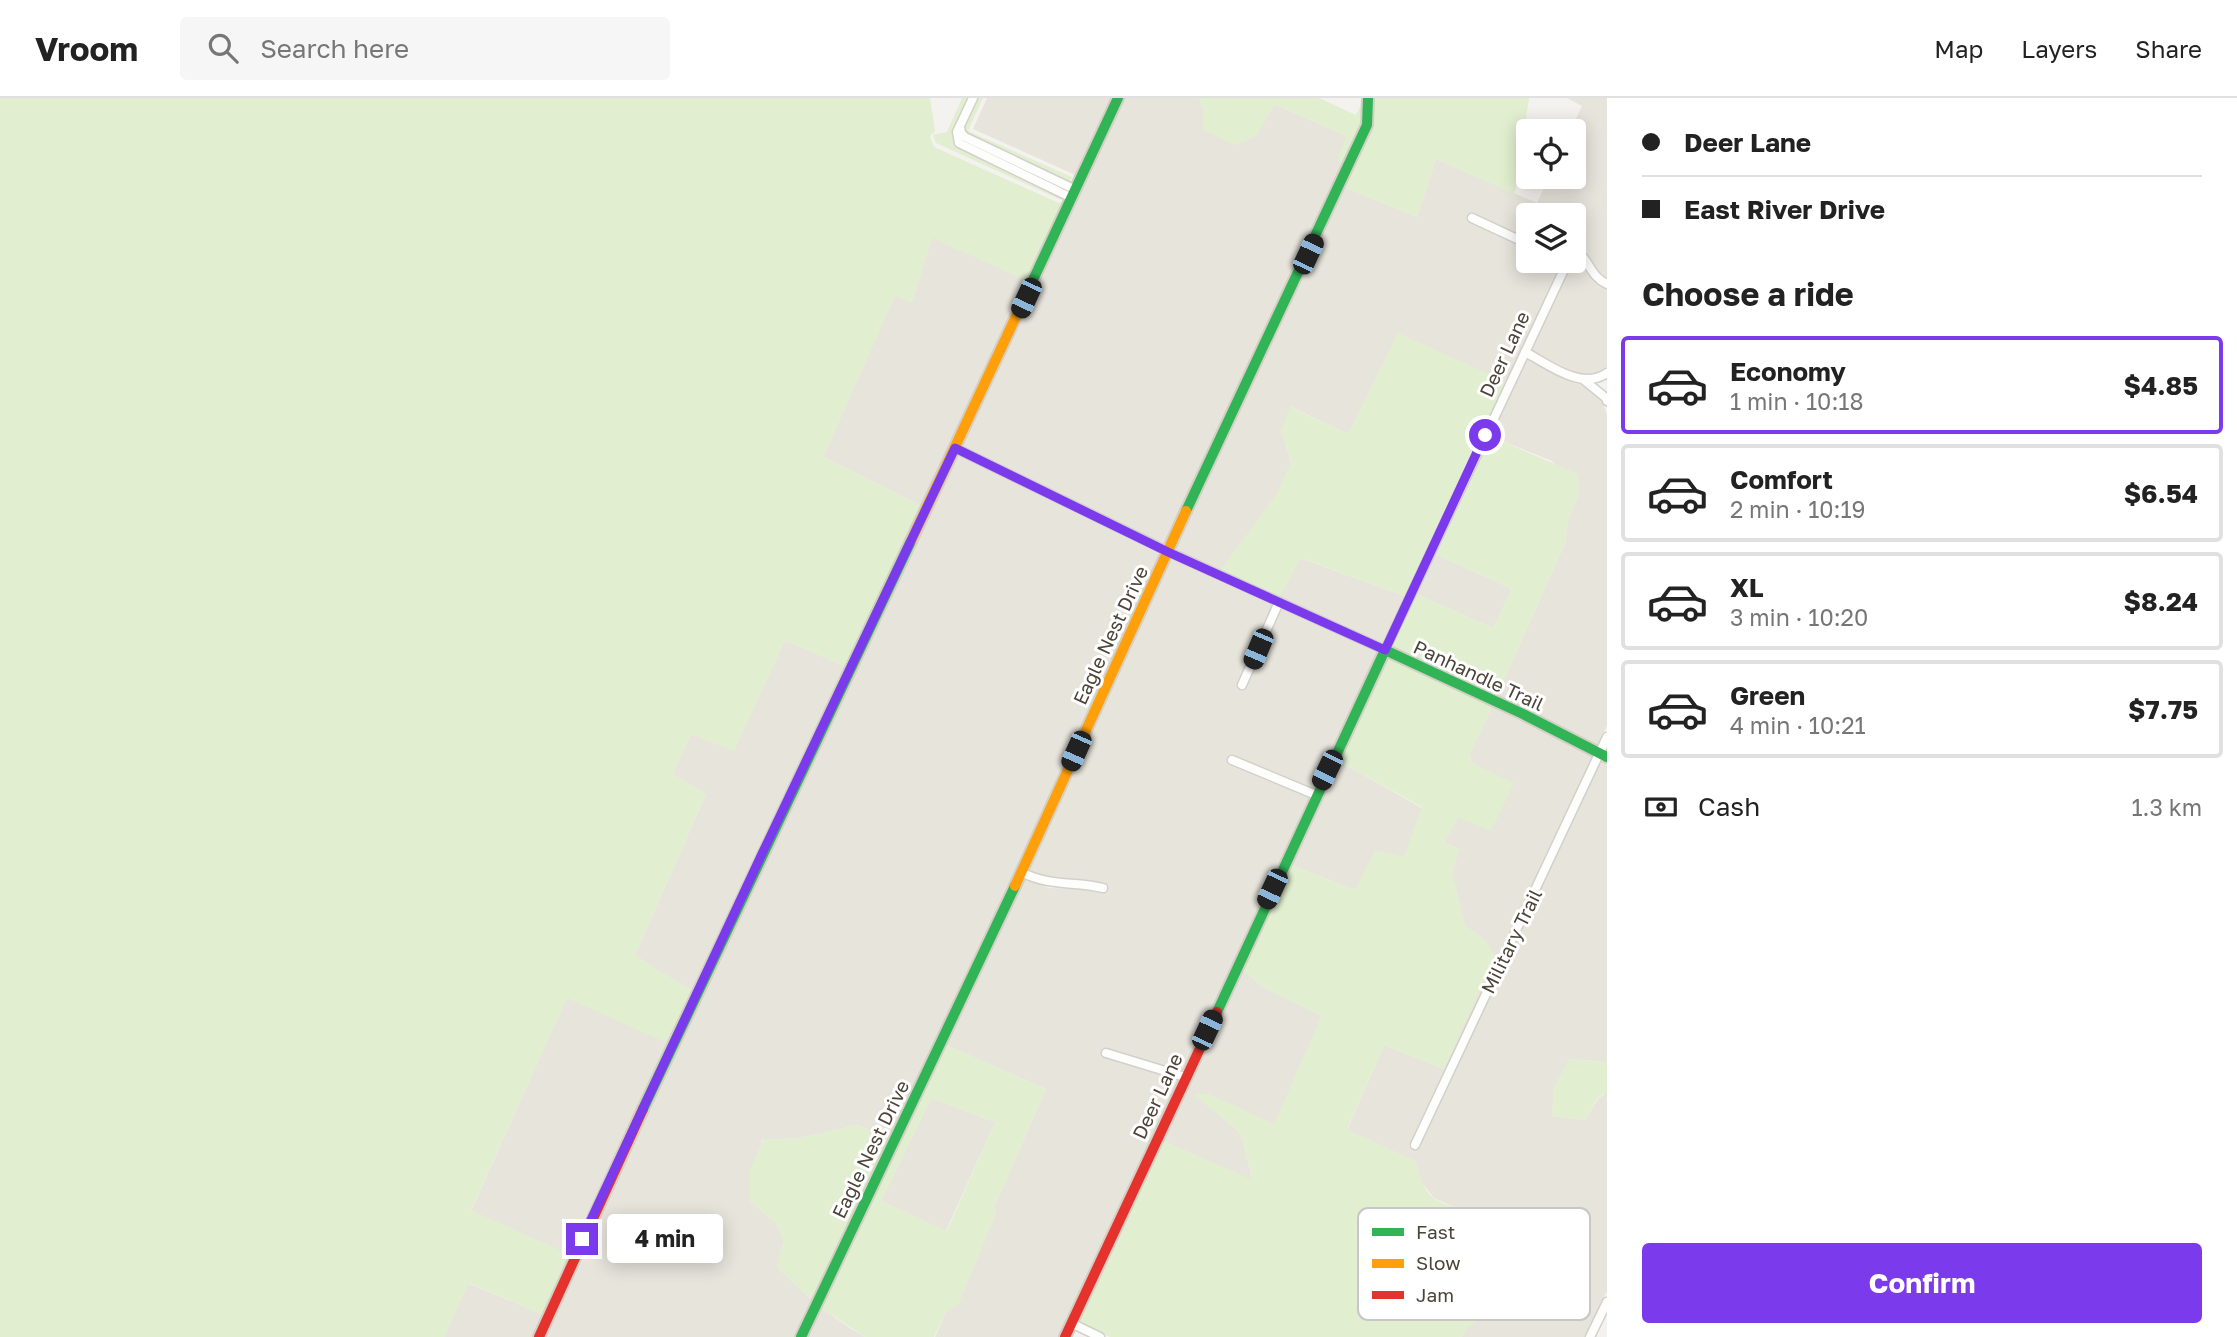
<!DOCTYPE html>
<meta charset="utf-8">
<style>
body{margin:0;font-family:"Golos Text",sans-serif;background:#f6f6f6;color:#222;height:100vh;display:flex;flex-direction:column;font-size:26px;white-space:nowrap}
*{box-sizing:border-box;margin:0}
p{font-size:23px;color:#767676}
.icon{flex:none;width:38px;height:38px;fill:none;stroke:currentColor;stroke-width:2;stroke-linecap:round;stroke-linejoin:round}
.map{position:relative;flex:1;overflow:hidden}
.sheet{display:flex;flex-direction:column;background:#fff;width:630px}
.sheet>*{flex:none}
.guide{display:grid;align-content:center;height:154px;padding:0 35px;background:#fff}
.buttons{position:absolute;left:1516px;top:21px;display:grid;gap:14px}
.buttons a{display:grid;place-items:center;width:70px;height:70px;border-radius:7px;background:#fff;box-shadow:0 4px 18px #0003;font-size:35px}
.end{position:absolute;width:32px;height:32px;margin:-16px;border:9px solid #7c3aed;background:#fff;box-shadow:0 0 0 4px #fff}
.from{border-radius:50%}
.bubble{position:absolute;height:49px;border-radius:7px;background:#fff;box-shadow:0 4px 18px #0003;font-size:23px;font-weight:700;line-height:49px;text-align:center}
.car{position:absolute;width:21px;height:42px;margin:-21px -10px;border-radius:9px;box-shadow:0 0 5px 2px #0007;background:linear-gradient(#222 24%,#8ab4d8 0 40%,#222 0 76%,#8ab4d8 0 86%,#222 0)}
.guide b{display:flex;align-items:center;gap:24px;height:66px;font-size:26px}
.guide b+b{border-top:2px solid #e0e0e0}
.guide i{width:18px;height:18px;background:#222}
ul{padding:0;list-style:none}
li{display:flex;align-items:center;gap:21px;height:98px;margin:0 14px 10px;padding:0 21px;border:4px solid #e0e0e0;border-radius:7px}
li div{flex:1}
li b{display:block;font-size:26px}
li em{font-style:normal;font-weight:700}
li.current{border-color:#7c3aed}
li>.icon{width:63px;height:63px;stroke-width:1.5}
h2{padding:0 35px;font-size:32px;line-height:84px}
.pay{display:flex;align-items:center;gap:18px;height:77px;padding:0 35px;font-size:26px}
.pay p{margin-inline-start:auto}
.cta{display:flex;gap:14px;margin-top:auto;padding:14px 35px}
.cta a{flex:1;height:80px;border-radius:7px;background:#7c3aed;color:#fff;font-size:28px;font-weight:700;line-height:80px;text-align:center}
header{display:flex;align-items:center;gap:42px;box-sizing:border-box;height:98px;padding:0 35px;background:#fff;border-bottom:2px solid #e0e0e0}
header strong{font-size:33px}
nav{display:flex;gap:38px;margin-inline-start:auto;font-size:24px}
.search{width:490px;height:63px;background:#f6f6f6;display:flex;align-items:center;gap:18px;box-sizing:border-box;padding:0 24px;border-radius:7px;color:#767676;font-size:26px}
main{display:flex;flex:1;min-height:0}
.map>svg:first-child{display:block}
</style>
<header>
<strong>Vroom</strong>
<div class="search"><svg class="icon" aria-label="search" viewBox="0 0 24 24"><circle cx="10" cy="10" r="6"/><path d="M15 15l6 6"/></svg>Search here</div>
<nav><a>Map</a><a>Layers</a><a>Share</a></nav>
</header>
<main>
<div class="map">
<svg width="1607" height="1239" viewBox="0 0 1607 1239">
<rect width="100%" height="100%" fill="#f4f2ee"/>
<g fill="#e7e4dc">
<path d="M987,0H1113L1075,81L1073,76L973,31Z"/>
<path d="M1123,0H1199L1203,12L1255,39L1274,6L1347,38L1338,62L1345,65L1166,449L961,349Z"/>
<path d="M1567,0H1607V182L1594,171L1586,154L1579,150L1584,136L1576,133L1573,139V117H1528V142L1470,115L1467,122L1528,151V163H1554L1561,166L1506,284L1398,236L1351,331L1346,335L1291,309L1281,333L1291,365L1278,395L1220,473L1174,453L1211,368L1344,89L1417,119L1436,61L1537,105L1549,79H1573V33H1570L1582,8Z"/>
<path d="M932,139L1028,183L923,409L823,359L895,197L912,204Z"/>
<path d="M1576,157L1583,165L1587,175L1596,185L1607,190V270L1599,276L1584,278L1567,271L1531,252Z"/>
<path d="M1527,259L1582,286L1602,302L1607,317V627L1597,650L1496,600L1565,445L1568,422L1579,394L1552,363L1490,338Z"/>
<path d="M958,356L1163,456L1017,772L889,1040L858,1027L799,1040L762,1042L750,1103L776,1125L784,1143L777,1169L813,1203L796,1239H544L587,1143L765,760Z"/>
<path d="M1435,456L1512,491L1493,530L1416,496Z"/>
<path d="M1171,460L1274,505L1237,589L1245,592L1282,509L1379,554L1313,691L1229,657L1227,664L1310,698L1182,974L1103,950L1101,957L1179,981L1059,1239H935L945,1215L958,1206L996,1115L994,1109L1046,991L944,946L1024,780L1049,790L1086,791L1106,795L1107,787L1086,782H1051L1027,772Z"/>
<path d="M1300,460L1405,498L1382,546L1279,499Z"/>
<path d="M785,542L847,569L694,893L658,873L635,857L706,696L672,676L691,636L734,652Z"/>
<path d="M1493,607L1594,657L1409,1048L1417,1052L1602,661L1607,663V964L1570,961L1554,990L1552,1018L1585,1022L1597,1002L1605,995H1607V1193L1585,1239H1461L1468,1228L1504,1202L1494,1119L1454,1109L1434,1100L1421,1084L1415,1063L1347,1032L1384,947L1444,971L1461,932L1486,843L1465,828L1452,775L1459,751L1444,744L1458,719L1513,686L1473,666L1469,657Z"/>
<path d="M1339,663L1422,710L1404,760L1355,792L1289,766Z"/>
<path d="M1241,869L1261,888L1322,918L1274,1027L1194,996L1237,1032L1242,1040L1253,1083L1161,1042Z"/>
<path d="M693,896L570,1157L471,1113L567,899L664,943Z"/>
<path d="M931,1000L995,1024L946,1133L881,1103Z"/>
<path d="M468,1185L544,1217L534,1239H444Z"/>
<path d="M820,1209L851,1231L865,1239H806Z"/>
</g>
<g fill="#e1eecf" fill-rule="evenodd">
<path d="M0,0H930L935,33L930,38L934,49L1059,105L1064,104L1028,183L932,140L912,204L895,198L823,359L923,409L847,569L785,542L734,653L691,636L672,676L706,696L635,857L658,873L694,893L665,944L567,900L471,1112L570,1157L544,1217L469,1185L444,1239H0Z"/>
<path d="M962,0H983L968,33L1072,79L1061,102L936,45L933,37L947,34Z"/>
<path d="M1199,0H1319L1356,17L1364,0L1363,26L1345,65L1337,62L1347,38L1274,6L1255,39L1234,47L1203,32V12Z"/>
<path d="M1372,0H1529L1515,96L1436,61L1417,119L1344,89L1372,28Z"/>
<path d="M1398,235L1506,284L1405,498L1301,460L1279,499L1220,473L1277,395L1291,365L1281,333L1290,309L1346,335L1351,331Z"/>
<path d="M1490,338L1578,376L1579,394L1568,422L1565,445L1496,600L1391,550L1416,496L1493,530L1512,491L1435,456Z"/>
<path d="M1387,557L1493,607L1469,658L1473,666L1514,685L1491,733L1458,719L1444,744L1459,751L1452,775L1465,828L1486,843L1495,858L1444,971L1384,947L1347,1031L1415,1063C1419,1077 1423,1093 1435,1101C1452,1112 1474,1111 1492,1119C1524,1132 1518,1174 1505,1200C1495,1217 1471,1222 1461,1239H1110L1077,1224L1161,1042L1253,1082L1242,1040L1237,1032L1193,996H1209L1274,1026L1322,918L1261,888L1241,869L1289,766L1355,792L1375,752L1404,759L1422,709L1339,663Z"/>
<path d="M944,946L1046,991L994,1109L996,1115L958,1207L945,1215L934,1239H865L820,1209ZM931,1000L995,1024L947,1133L881,1103Z"/>
<path d="M1570,961L1607,964V995H1604L1596,1002L1585,1022L1552,1018L1554,990Z"/>
<path d="M858,1027L889,1040L813,1203L777,1169L784,1143L776,1125L750,1103V1072L763,1042L799,1040Z"/>
</g>
<g fill="none" stroke-linecap="round" stroke-linejoin="round">
<defs>
<g id="street">
<path d="M973,0L957,34L959,45L1072,100"/>
<path d="M960,29L961,35L965,39L1076,92"/>
<path d="M1472,120L1528,146"/>
<path d="M1573,151C1590,160 1588,177 1607,186"/>
<path d="M1573,151L1579,138"/>
<path d="M1525,254C1548,266 1581,293 1607,275"/>
<path d="M1584,282L1606,300L1607,303"/>
<path d="M955,350L1169,454L1385,552L1568,163"/>
<path d="M1242,587L1279,504"/>
<path d="M1232,662L1316,697"/>
<path d="M1021,774C1051,789 1072,783 1103,790"/>
<path d="M1106,955L1185,979"/>
<path d="M1415,1047L1607,639"/>
<path d="M1071,1225L1100,1239"/>
<path d="M1590,1239L1607,1204"/>
</g>
<g id="fast">
<path d="M1026,197L1118,0"/>
<path d="M1186,413L1367,27L1368,0"/>
<path d="M1217,914L1385,552L1523,616L1607,659"/>
<path d="M643,1011L911,443"/>
<path d="M801,1239L1015,788"/>
</g>
<g id="slow">
<path d="M911,443L1026,197"/>
<path d="M1015,788L1186,413"/>
</g>
<g id="jam">
<path d="M539,1239L643,1011"/>
<path d="M1065,1239L1217,914"/>
</g>
</defs>
<use href="#street" stroke="#d2d0cb" stroke-width="11"/>
<use href="#fast" stroke="#d3cfc5" stroke-width="14"/>
<use href="#slow" stroke="#d3cfc5" stroke-width="14"/>
<use href="#jam" stroke="#d3cfc5" stroke-width="14"/>
<use href="#street" stroke="#fdfdfc" stroke-width="8"/>
<use href="#fast" stroke="#30b455" stroke-width="10"/>
<use href="#slow" stroke="#ff9f0a" stroke-width="10"/>
<use href="#jam" stroke="#e5322d" stroke-width="10"/>
</g>
<g fill="none" stroke-linecap="round" stroke-linejoin="round">
<path stroke="#7c3aed" stroke-width="9" d="M582,1141L761,758L955,350L1168,454L1385,552L1485,337"/>
</g>
<g text-anchor="middle" dominant-baseline="central" stroke-width="6" stroke-linejoin="round" paint-order="stroke">
<g font-size="19" fill="#4b4439" stroke="#fff">
<text transform="translate(1504 256) rotate(-65)">Deer Lane</text>
<text transform="translate(1110 537) rotate(-65)">Eagle Nest Drive</text>
<text transform="translate(1479 577) rotate(25)">Panhandle Trail</text>
<text transform="translate(1511 843) rotate(-64)">Military Trail</text>
<text transform="translate(1157 998) rotate(-65)">Deer Lane</text>
<text transform="translate(870 1051) rotate(-64)">Eagle Nest Drive</text>
</g>
</g>
<rect x="1358" y="1110" width="232" height="112" rx="10" fill="#fff" stroke="#c9c7c4" stroke-width="2"/>
<rect x="1372" y="1130" width="32" height="8" fill="#30b455"/>
<rect x="1372" y="1161" width="32" height="9" fill="#ff9f0a"/>
<rect x="1372" y="1193" width="32" height="8" fill="#e5322d"/>
<g font-size="19" fill="#4b4439">
<text x="1416" y="1141">Fast</text>
<text x="1416" y="1172">Slow</text>
<text x="1416" y="1204">Jam</text>
</g>
</svg>
<div class="buttons">
<a><svg class="icon" aria-label="locate" viewBox="0 0 24 24"><circle cx="12" cy="12" r="6"/><path d="M12 2v4M12 18v4M2 12h4M18 12h4"/></svg></a>
<a><svg class="icon" aria-label="layers" viewBox="0 0 24 24"><path d="M12 4l9 5-9 5-9-5zM3 14l9 5 9-5"/></svg></a>
</div>
<i class="end from" style="left:1485px;top:337px"></i>
<i class="end" style="left:582px;top:1141px"></i>
<div class="bubble" style="left:607px;top:1116px;width:116px">4 min</div>
<i class="car" style="left:1308px;top:156px;rotate:25deg"></i>
<i class="car" style="left:1026px;top:200px;rotate:205deg"></i>
<i class="car" style="left:1258px;top:551px;rotate:203deg"></i>
<i class="car" style="left:1076px;top:653px;rotate:204deg"></i>
<i class="car" style="left:1327px;top:672px;rotate:206deg"></i>
<i class="car" style="left:1272px;top:791px;rotate:205deg"></i>
<i class="car" style="left:1207px;top:932px;rotate:25deg"></i>
</div>
<section class="sheet">
<div class="guide">
<b><i class="from"></i>Deer Lane</b>
<b><i></i>East River Drive</b>
</div>
<h2>Choose a ride</h2>
<ul>
<li class="current"><svg class="icon" aria-label="car" viewBox="0 0 24 24"><path d="M5 17H2v-5l4-1 3-4h7l3 4 3 1v5h-3M9 17h6M6 11h13"/><circle cx="7" cy="17" r="2"/><circle cx="17" cy="17" r="2"/></svg><div><b>Economy</b><p>1 min · 10:18</p></div><em>$4.85</em></li>
<li><svg class="icon" aria-label="car" viewBox="0 0 24 24"><path d="M5 17H2v-5l4-1 3-4h7l3 4 3 1v5h-3M9 17h6M6 11h13"/><circle cx="7" cy="17" r="2"/><circle cx="17" cy="17" r="2"/></svg><div><b>Comfort</b><p>2 min · 10:19</p></div><em>$6.54</em></li>
<li><svg class="icon" aria-label="car" viewBox="0 0 24 24"><path d="M5 17H2v-5l4-1 3-4h7l3 4 3 1v5h-3M9 17h6M6 11h13"/><circle cx="7" cy="17" r="2"/><circle cx="17" cy="17" r="2"/></svg><div><b>XL</b><p>3 min · 10:20</p></div><em>$8.24</em></li>
<li><svg class="icon" aria-label="car" viewBox="0 0 24 24"><path d="M5 17H2v-5l4-1 3-4h7l3 4 3 1v5h-3M9 17h6M6 11h13"/><circle cx="7" cy="17" r="2"/><circle cx="17" cy="17" r="2"/></svg><div><b>Green</b><p>4 min · 10:21</p></div><em>$7.75</em></li>
</ul>
<div class="pay"><svg class="icon" aria-label="cash" viewBox="0 0 24 24"><path d="M3 7h18v10H3z"/><circle cx="12" cy="12" r="2"/></svg>Cash<p>1.3 km</p></div>
<div class="cta"><a>Confirm</a></div>
</section>
</main>
